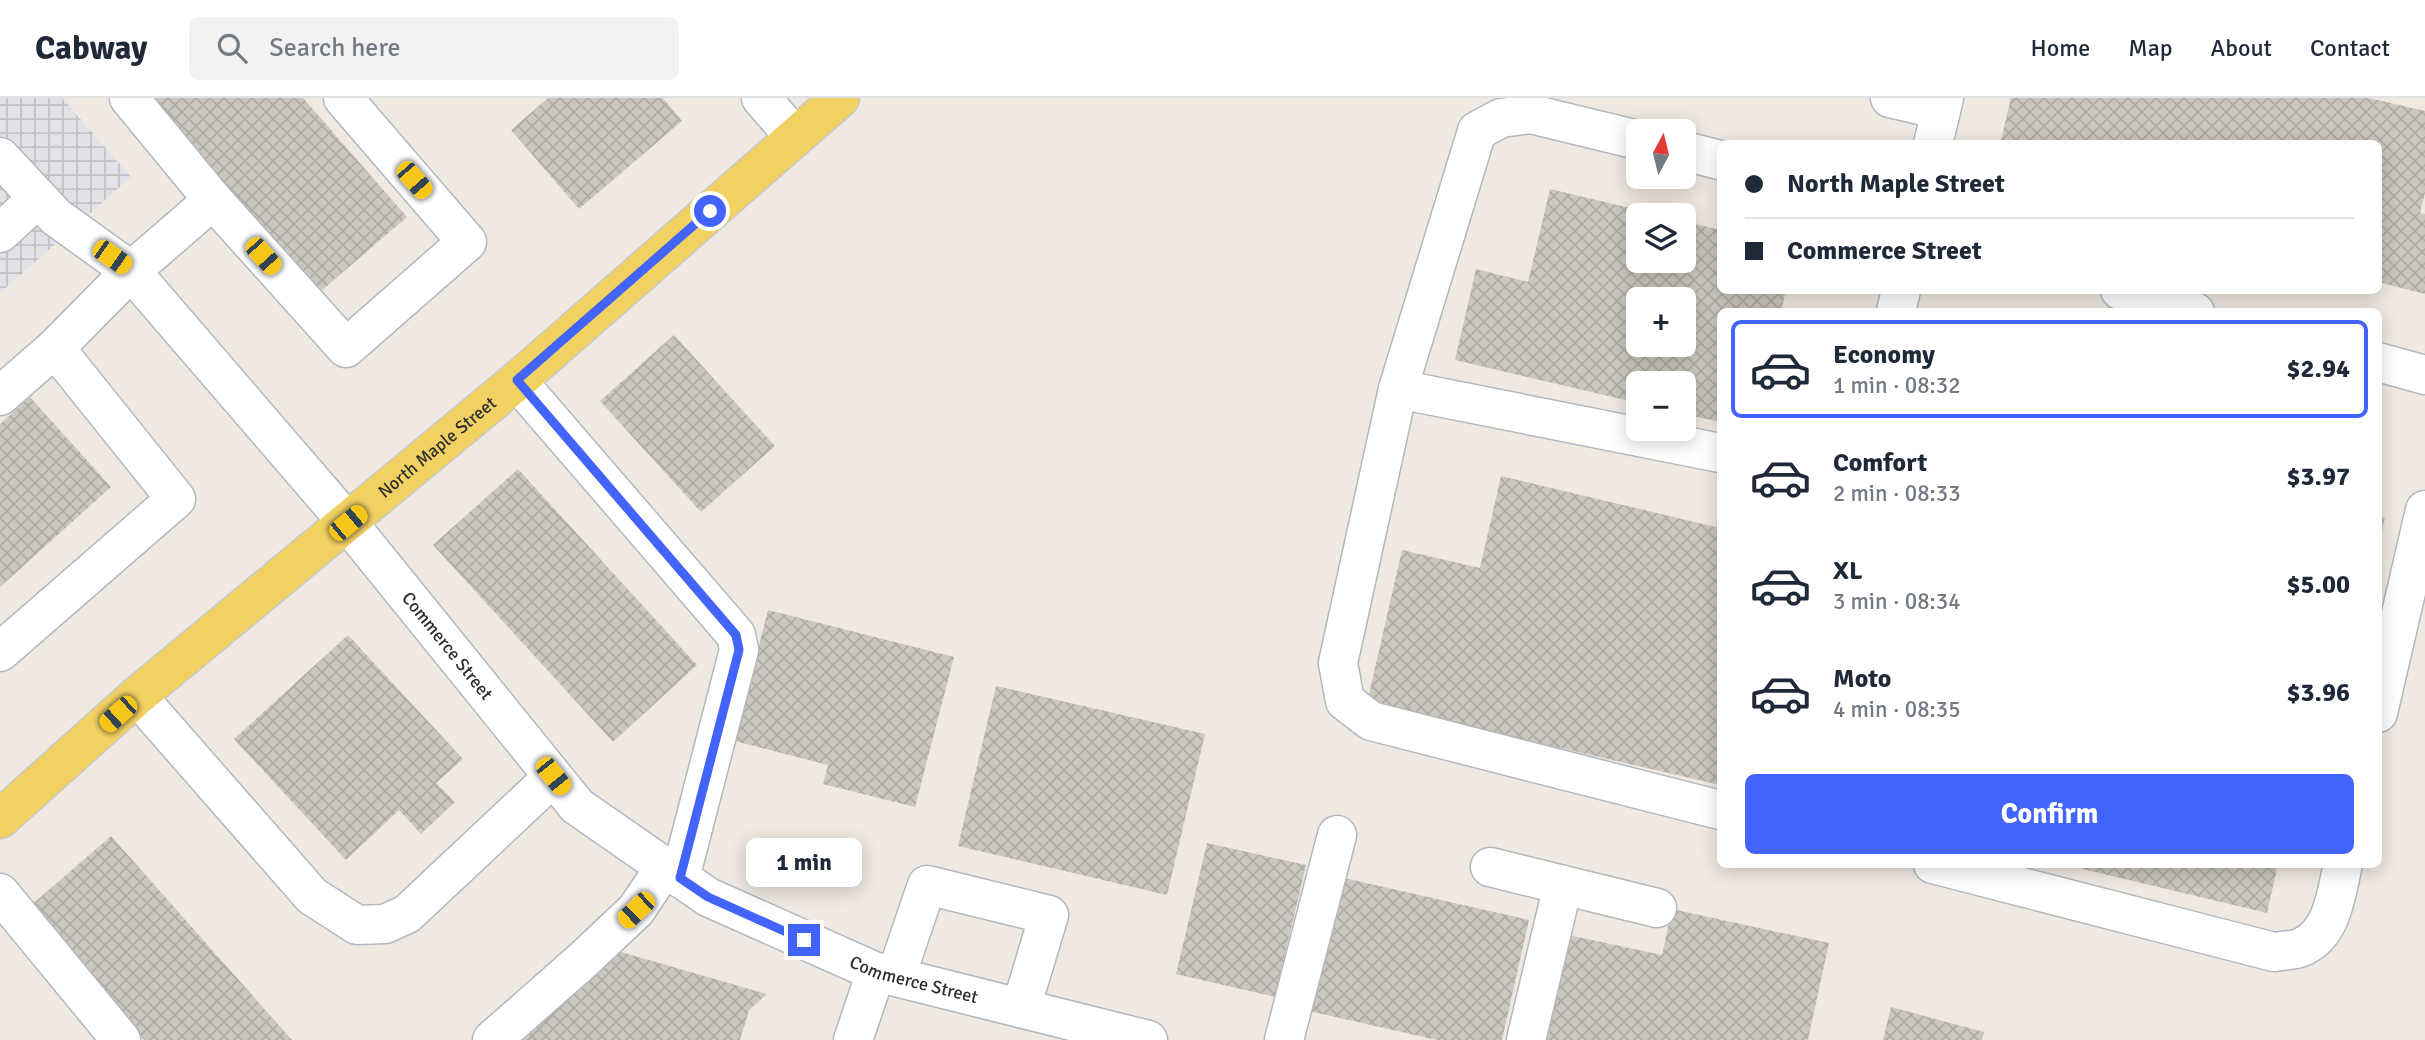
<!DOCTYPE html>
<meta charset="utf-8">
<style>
body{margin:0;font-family:Signika,sans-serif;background:#f2f2f3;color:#1f2937;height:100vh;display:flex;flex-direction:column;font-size:26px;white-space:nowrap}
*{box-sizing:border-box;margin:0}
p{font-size:23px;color:#747a83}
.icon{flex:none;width:38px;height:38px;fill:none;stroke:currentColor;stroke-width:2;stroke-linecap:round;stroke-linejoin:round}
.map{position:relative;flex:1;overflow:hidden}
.panel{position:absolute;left:1717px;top:210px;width:665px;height:560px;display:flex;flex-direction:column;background:#fff;border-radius:10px;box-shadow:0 4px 18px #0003}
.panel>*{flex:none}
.guide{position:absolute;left:1717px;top:42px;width:665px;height:154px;border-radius:10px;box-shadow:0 4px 18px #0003;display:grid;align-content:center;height:154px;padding:0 28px;background:#fff}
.needle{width:46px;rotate:7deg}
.controls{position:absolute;left:1626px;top:21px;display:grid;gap:14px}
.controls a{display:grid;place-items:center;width:70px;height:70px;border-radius:10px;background:#fff;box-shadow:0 4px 18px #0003;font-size:35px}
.end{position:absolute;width:32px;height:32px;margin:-16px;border:9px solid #4264fb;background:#fff;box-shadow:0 0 0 4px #fff}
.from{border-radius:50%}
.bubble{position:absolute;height:49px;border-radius:10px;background:#fff;box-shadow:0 4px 18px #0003;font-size:23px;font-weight:700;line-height:49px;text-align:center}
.car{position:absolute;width:21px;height:42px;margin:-21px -10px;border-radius:9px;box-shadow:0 0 5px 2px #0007;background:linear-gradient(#f5c518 24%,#345 0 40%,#f5c518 0 76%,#345 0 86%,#f5c518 0)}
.guide b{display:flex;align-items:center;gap:24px;height:66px;font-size:26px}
.guide b+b{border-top:2px solid #e0e1e3}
.guide i{width:18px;height:18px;background:#1f2937}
ul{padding:12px 0 0;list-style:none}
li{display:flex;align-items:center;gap:21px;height:98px;margin:0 14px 10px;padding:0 14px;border:4px solid transparent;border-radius:10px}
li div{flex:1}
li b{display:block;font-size:26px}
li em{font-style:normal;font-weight:700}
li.selected{border-color:#4264fb}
li>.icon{width:63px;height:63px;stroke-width:1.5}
.primary-button{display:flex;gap:14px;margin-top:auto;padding:14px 28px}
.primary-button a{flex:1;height:80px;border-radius:10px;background:#4264fb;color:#fff;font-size:28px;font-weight:700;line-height:80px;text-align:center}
header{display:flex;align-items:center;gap:42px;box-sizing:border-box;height:98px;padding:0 35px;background:#fff;border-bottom:2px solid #e0e1e3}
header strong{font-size:33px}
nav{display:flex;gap:38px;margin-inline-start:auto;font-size:24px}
.search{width:490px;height:63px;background:#f2f2f3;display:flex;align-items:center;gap:18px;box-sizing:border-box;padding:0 24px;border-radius:10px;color:#747a83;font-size:26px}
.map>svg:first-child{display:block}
</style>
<header>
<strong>Cabway</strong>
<div class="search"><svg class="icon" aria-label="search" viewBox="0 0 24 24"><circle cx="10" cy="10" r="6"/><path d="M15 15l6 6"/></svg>Search here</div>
<nav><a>Home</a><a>Map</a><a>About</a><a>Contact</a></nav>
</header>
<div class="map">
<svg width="2425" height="942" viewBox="0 0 2425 942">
<defs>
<pattern id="industrial-grid" width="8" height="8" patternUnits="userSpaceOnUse" patternTransform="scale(1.75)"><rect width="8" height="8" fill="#e3e1e8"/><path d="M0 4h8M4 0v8" fill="none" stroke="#c3c1c7"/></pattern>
<pattern id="building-cross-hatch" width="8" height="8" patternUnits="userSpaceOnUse" patternTransform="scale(1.75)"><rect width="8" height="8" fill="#cbc7bf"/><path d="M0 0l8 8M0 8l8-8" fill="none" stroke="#afaba4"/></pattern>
</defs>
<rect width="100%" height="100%" fill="#efe9e1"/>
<path fill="url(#industrial-grid)" d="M0,0H62L131,79L0,195Z"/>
<g fill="url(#building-cross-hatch)" fill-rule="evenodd">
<path d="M151,0H303L407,119L320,194Z"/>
<path d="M548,0H663L682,23L579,111L511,32Z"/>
<path d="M2011,0H2369L2425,13V95L2420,115L2425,116V196L2378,184V46H2000Z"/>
<path d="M1550,91L1655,116L1638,117V163H1684V123L1720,132V192H1786L1781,214H1720V324L1684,316V285H1638V305L1455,262L1476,171L1528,184ZM1638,201H1684V247H1638Z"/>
<path d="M674,237L775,348L701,414L600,303Z"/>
<path d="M30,299L111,389L0,489V326Z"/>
<path d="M518,371L697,567L613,644L433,447Z"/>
<path d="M1501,378L1720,430V687L1367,605L1402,452L1480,470Z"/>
<path d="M2378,418L2385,420L2379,446H2378Z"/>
<path d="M768,512L954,559L915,709L823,686L828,667L735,643Z"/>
<path d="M348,537L463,661L436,685L455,704L421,736L399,712L346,762L234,641Z"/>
<path d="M996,588L1205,636L1167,797L958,748Z"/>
<path d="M111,738L292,942H144L28,810Z"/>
<path d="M1207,745L1306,767L1275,899L1176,876Z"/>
<path d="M2062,766H2278L2267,815Z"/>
<path d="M1340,779L1529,822L1502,942H1437L1309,913Z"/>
<path d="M1672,811L1829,845L1808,942H1541L1564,836L1662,857Z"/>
<path d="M614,852L767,896L749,912L740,942H514Z"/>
<path d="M1891,909L1984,934L1982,942H1883Z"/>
</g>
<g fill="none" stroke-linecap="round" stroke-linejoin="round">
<defs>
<g id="minor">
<path d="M129,0L213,102L346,250L467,144L343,0"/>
<path d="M761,0L795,39"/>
<path d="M1890,0L1941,12"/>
<path d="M1638,42L1531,16L1501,20L1477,33L1398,291L1338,565L1345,603L1371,623L1720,712"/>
<path d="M1933,46L1944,0"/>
<path d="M1684,53L1720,62"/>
<path id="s1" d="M0,59L56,119L131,173L348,425L577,708L708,799L876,874L1148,942"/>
<path d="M0,135L38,100"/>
<path d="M2120,192L2195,214"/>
<path d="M1896,214L1901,192"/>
<path d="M2378,264L2425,277"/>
<path d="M517,283L736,537L739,552L680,780"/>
<path d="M1398,291L1720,355"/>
<path d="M0,298L55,250L131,173L213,102"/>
<path d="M0,554L176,401L55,250"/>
<path d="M137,598L312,798L357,827L385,826L407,816L553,679"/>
<path d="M2378,615L2425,412"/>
<path d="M1933,766L2274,854C2282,852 2294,853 2302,849C2333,835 2336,796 2343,766"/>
<path d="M1490,769L1563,787"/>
<path d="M0,795L121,942"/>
<path d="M896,878L927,787L1049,817L1021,910"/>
<path d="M492,942L583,862L636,812L665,769"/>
<path d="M853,942L876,874"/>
<path d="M1284,942L1337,737"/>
<path d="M1526,942L1563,787L1657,810"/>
</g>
<g id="major">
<path id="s2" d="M0,721L137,598L517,283L840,0"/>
</g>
</defs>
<use href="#minor" stroke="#b4b7c1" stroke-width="41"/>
<use href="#major" stroke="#c9c9c9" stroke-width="41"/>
<use href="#minor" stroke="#fff" stroke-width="38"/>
<use href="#major" stroke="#f2d163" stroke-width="38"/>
</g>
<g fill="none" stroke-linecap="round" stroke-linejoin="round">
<path stroke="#4264fb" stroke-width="9" d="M710,113L517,282L736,537L739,552L680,780L708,799L804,842"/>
</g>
<g text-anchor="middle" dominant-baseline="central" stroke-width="5" stroke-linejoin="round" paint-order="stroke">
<g font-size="18" fill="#2e2e2e" stroke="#fff">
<text stroke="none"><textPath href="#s2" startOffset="574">North Maple Street</textPath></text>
<text stroke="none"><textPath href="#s1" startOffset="665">Commerce Street</textPath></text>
<text stroke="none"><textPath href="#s1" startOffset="1253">Commerce Street</textPath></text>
</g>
</g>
</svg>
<div class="controls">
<a><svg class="needle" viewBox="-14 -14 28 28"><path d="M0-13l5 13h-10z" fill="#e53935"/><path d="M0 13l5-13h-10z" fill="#747a83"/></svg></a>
<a><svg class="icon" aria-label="layers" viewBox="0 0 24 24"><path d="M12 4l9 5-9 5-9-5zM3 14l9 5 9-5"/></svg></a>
<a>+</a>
<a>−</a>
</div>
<i class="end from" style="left:710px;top:113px"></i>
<i class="end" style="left:804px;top:842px"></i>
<div class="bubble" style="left:746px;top:740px;width:116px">1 min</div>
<i class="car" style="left:414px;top:82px;rotate:139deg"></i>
<i class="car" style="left:263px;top:158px;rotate:138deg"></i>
<i class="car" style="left:112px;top:159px;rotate:125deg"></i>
<i class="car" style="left:348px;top:425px;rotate:50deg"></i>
<i class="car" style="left:118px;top:616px;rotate:228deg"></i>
<i class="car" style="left:553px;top:678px;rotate:141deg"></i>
<i class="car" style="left:636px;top:812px;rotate:226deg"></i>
<div class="guide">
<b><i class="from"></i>North Maple Street</b>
<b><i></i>Commerce Street</b>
</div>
<section class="panel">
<ul>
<li class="selected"><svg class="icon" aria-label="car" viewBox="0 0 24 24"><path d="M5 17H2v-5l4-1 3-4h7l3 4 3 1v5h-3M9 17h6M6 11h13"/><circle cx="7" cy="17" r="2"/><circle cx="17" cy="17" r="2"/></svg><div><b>Economy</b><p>1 min · 08:32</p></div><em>$2.94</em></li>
<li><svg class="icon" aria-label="car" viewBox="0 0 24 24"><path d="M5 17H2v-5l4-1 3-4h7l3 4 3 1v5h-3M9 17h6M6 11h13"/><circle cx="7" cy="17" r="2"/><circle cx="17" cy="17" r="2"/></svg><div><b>Comfort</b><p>2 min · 08:33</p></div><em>$3.97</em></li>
<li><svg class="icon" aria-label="car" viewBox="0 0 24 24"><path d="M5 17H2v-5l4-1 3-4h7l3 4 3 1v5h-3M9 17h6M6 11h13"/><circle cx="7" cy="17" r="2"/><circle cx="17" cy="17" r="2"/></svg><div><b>XL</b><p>3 min · 08:34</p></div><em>$5.00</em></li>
<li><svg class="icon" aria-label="car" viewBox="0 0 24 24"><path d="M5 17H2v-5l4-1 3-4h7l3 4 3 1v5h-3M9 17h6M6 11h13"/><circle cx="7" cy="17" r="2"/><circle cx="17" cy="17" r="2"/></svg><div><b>Moto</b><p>4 min · 08:35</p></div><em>$3.96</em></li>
</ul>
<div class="primary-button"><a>Confirm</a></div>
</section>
</div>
